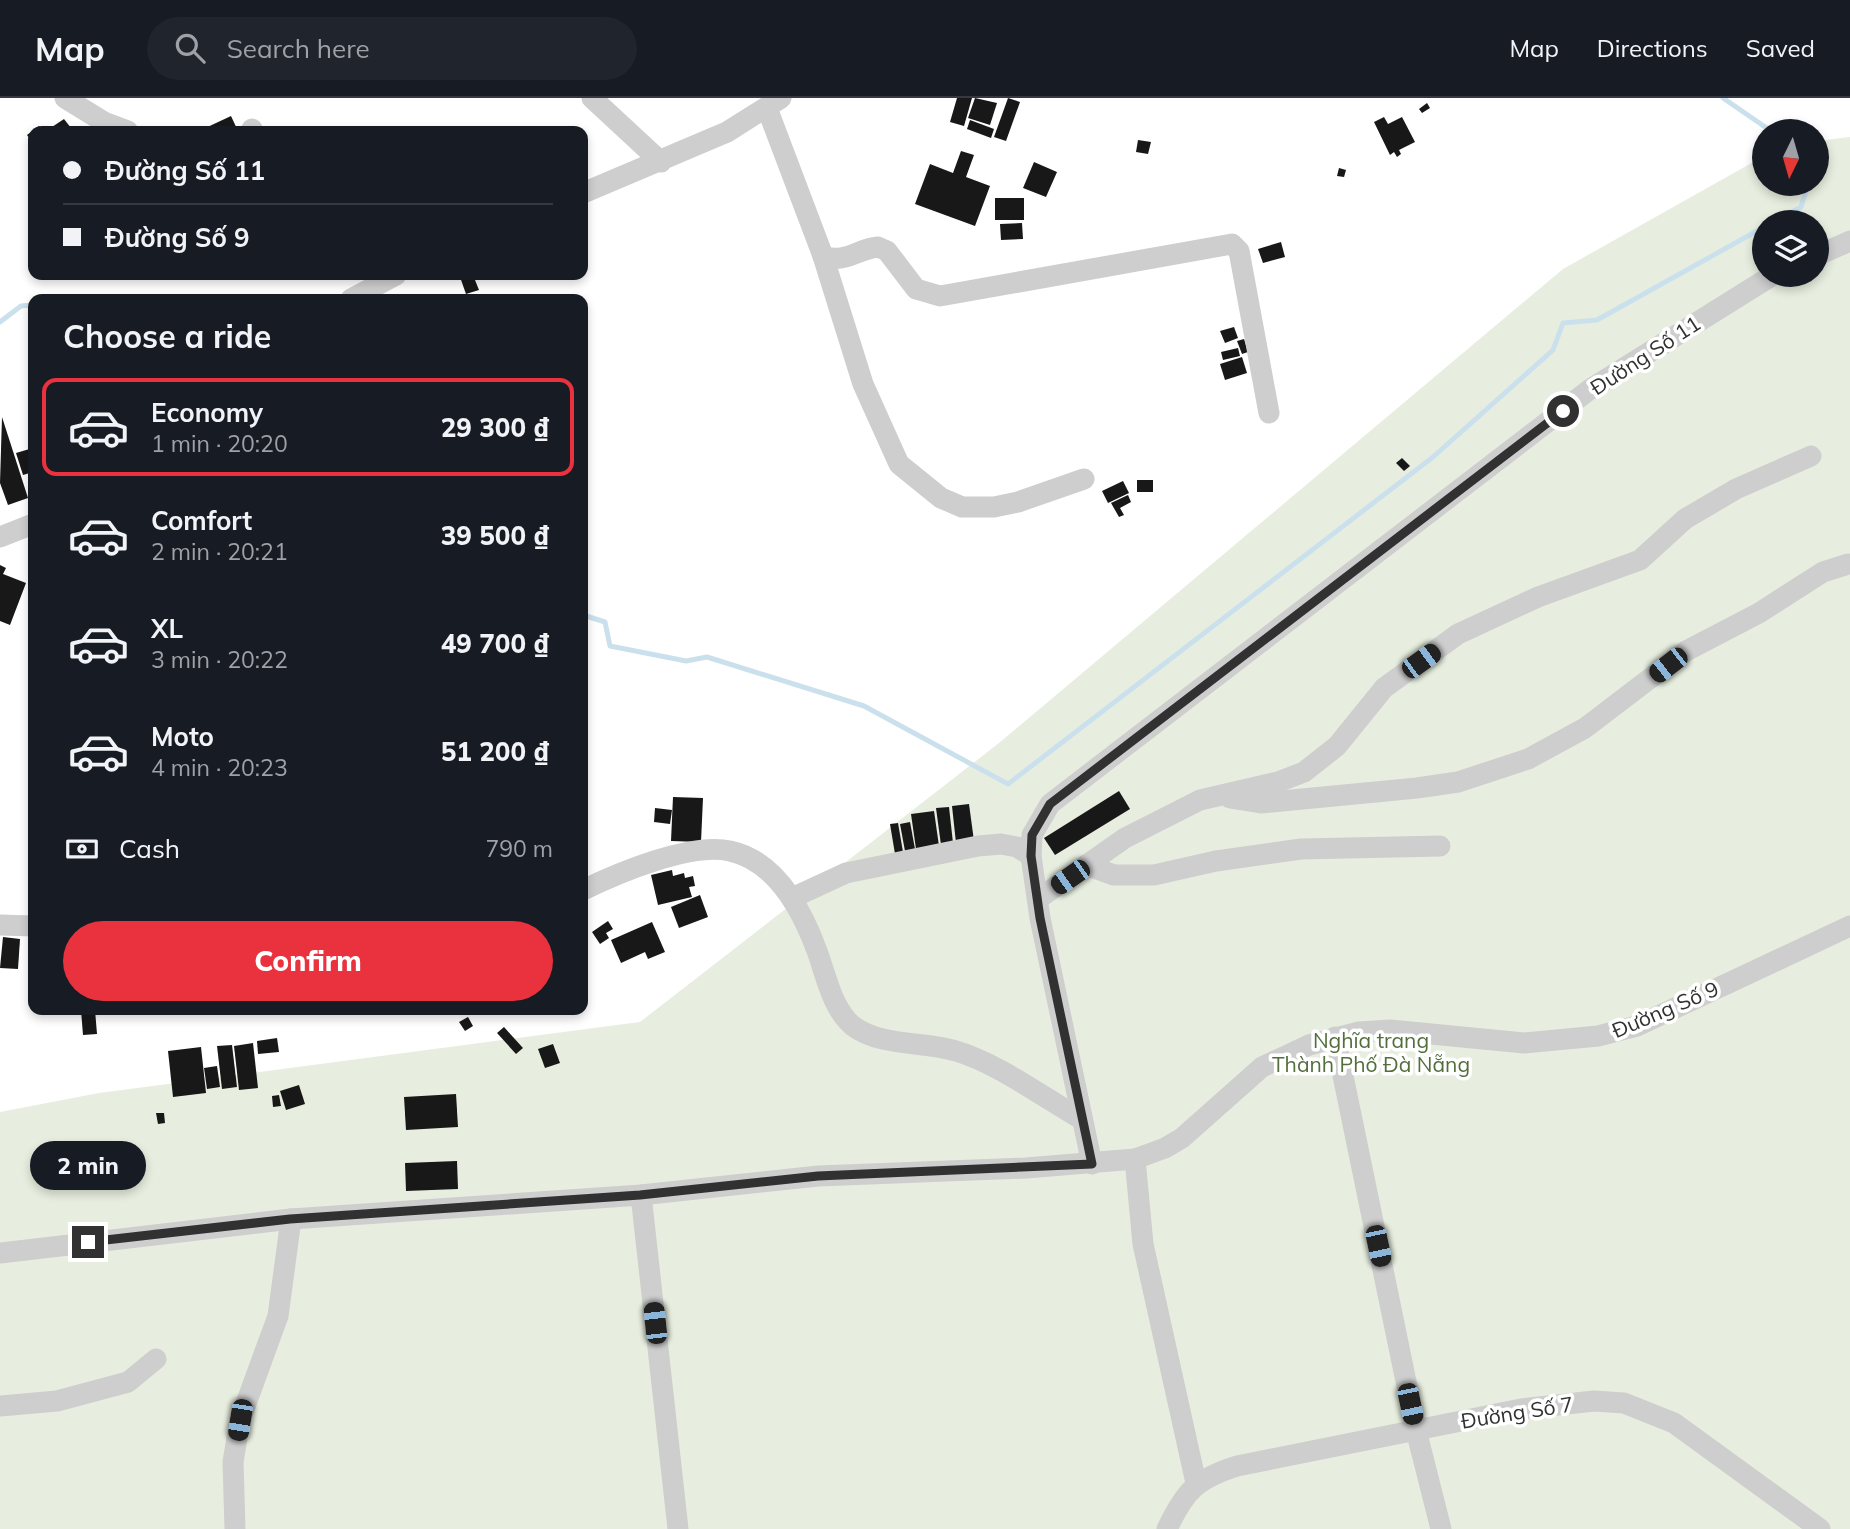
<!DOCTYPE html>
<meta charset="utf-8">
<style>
body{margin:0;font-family:Mulish,sans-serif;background:#20242c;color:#f1f3f6;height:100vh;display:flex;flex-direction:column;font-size:26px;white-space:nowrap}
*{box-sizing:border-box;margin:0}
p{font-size:23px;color:#9ea1a6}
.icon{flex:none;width:38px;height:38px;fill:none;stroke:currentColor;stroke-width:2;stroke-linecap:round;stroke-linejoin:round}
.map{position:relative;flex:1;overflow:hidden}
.panel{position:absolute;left:28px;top:196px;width:560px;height:721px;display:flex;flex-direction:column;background:#171b24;border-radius:14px;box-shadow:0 4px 10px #0003}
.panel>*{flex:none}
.top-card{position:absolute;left:28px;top:28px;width:560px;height:154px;border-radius:14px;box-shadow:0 4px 10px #0003;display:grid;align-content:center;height:154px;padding:0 35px;background:#171b24}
.needle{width:46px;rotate:185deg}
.fabs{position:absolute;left:1752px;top:21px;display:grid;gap:14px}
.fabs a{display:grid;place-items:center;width:77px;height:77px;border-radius:50%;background:#171b24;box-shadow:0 4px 10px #0003;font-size:35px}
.end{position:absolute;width:32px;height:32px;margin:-16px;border:9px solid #313131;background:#fff;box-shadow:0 0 0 4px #fff}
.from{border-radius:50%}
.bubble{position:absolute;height:49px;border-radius:24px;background:#171b24;box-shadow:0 4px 10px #0003;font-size:23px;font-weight:800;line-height:49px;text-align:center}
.car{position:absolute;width:21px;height:42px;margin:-21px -10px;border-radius:9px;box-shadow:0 0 5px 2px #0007;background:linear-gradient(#222 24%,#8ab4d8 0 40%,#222 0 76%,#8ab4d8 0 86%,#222 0)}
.top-card b{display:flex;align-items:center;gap:24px;height:66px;font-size:26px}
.top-card b+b{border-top:2px solid #363941}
.top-card i{width:18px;height:18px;background:#f1f3f6}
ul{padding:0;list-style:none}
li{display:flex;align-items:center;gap:21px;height:98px;margin:0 14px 10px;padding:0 21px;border:4px solid transparent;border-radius:14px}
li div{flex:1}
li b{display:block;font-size:26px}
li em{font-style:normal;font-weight:800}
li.on{border-color:#e9323d}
li>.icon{width:63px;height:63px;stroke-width:1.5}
h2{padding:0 35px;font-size:32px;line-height:84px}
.pay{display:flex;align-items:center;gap:18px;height:77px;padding:0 35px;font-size:26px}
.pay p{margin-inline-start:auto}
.primary-button{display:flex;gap:14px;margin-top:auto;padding:14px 35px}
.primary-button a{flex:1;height:80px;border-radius:42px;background:#e9323d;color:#fff;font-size:28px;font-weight:800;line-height:80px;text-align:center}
header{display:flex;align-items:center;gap:42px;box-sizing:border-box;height:98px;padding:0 35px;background:#171b24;border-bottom:2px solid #363941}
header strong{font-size:33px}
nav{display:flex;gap:38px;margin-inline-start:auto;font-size:24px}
.search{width:490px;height:63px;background:#20242c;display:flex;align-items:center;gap:18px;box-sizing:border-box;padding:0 24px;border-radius:38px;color:#9ea1a6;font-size:26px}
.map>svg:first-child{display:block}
</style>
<header>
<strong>Map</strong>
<div class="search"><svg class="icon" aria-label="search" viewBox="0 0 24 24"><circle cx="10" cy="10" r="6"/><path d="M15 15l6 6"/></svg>Search here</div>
<nav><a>Map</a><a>Directions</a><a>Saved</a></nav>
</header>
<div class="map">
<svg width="1850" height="1431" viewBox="0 0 1850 1431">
<rect width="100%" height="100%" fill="#fff"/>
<path fill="#e7eedf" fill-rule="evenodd" d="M1850,39V1431H0V1014L99,995L640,924L999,645L1563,171L1764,58V86H1816L1817,43ZM1764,124H1816V177H1764Z"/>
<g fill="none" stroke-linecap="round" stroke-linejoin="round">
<g stroke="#cbe0ed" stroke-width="5">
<path d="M1723,0L1771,33"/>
<path d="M1773,124L1801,109L1808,86"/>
<path d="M0,224L21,208L33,207"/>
<path d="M583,517L605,524L610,548L686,563L707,559L864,608L1008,686L1433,359L1553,252L1563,225L1597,222L1764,129"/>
</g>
</g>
<g fill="#181818">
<path d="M957,0H972L964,28L950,24Z"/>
<path d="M975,0L997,5L990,27L968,20Z"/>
<path d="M1008,0L1020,4L1006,43L994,39Z"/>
<path d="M1427,5L1430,10L1422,15L1419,11Z"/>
<path d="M231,18L238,33H199Z"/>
<path d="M1384,19L1388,26L1402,19L1415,44L1399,52L1401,56L1397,59L1394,54L1390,57L1374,24Z"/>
<path d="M64,21L71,30L50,33L49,31Z"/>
<path d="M970,22L994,31L991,40L967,31Z"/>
<path d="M39,28L43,33H33V45L27,37Z"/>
<path d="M1138,42L1151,44L1148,56L1136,54Z"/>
<path d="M961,53L974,57L966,79L990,88L975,128L915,106L930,66L953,75Z"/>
<path d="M1034,64L1057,74L1046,99L1023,90Z"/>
<path d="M1339,70L1346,72L1344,79L1337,78Z"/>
<rect x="995" y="100" width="29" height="22"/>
<path d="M1022,125L1023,141L1001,142L1000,126Z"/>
<path d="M1281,144L1285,159L1263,165L1258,151Z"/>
<path d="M473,177L479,192L466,196L460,179Z"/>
<path d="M1234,229L1238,240L1225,245L1220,233Z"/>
<path d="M1244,241L1248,254L1242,256L1237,243Z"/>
<path d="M1238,250L1240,258L1223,262L1221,254Z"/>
<path d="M1242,259L1247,275L1225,282L1220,266Z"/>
<path d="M2,319L28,400L8,407L0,385Z"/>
<path d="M33,350V374L23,377L16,355Z"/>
<path d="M1402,360L1410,368L1404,373L1396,365Z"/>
<rect x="1137" y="382" width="16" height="12"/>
<path d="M1123,383L1129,395L1108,405L1102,393Z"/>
<path d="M1128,397L1131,404L1120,410L1124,417L1119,419L1111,405Z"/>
<path d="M0,467L6,470L3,476L26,485L10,527L0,523Z"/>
<path d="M1119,693L1130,711L1055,757L1044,740Z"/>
<path d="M673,699L703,700L701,744L671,743Z"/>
<path d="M969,706L974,743L956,745L952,708Z"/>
<path d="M949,709L953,745L941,747L936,710Z"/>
<path d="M655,710L672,712L670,726L654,724Z"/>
<path d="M934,713L939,748L916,751L911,716Z"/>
<path d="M910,724L915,751L905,753L900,726Z"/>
<path d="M898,725L903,754L895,756L890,726Z"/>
<path d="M672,772L673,778L684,775L685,780L693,778L695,788L689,789L692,799L658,807L651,777Z"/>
<path d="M700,797L708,819L679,830L671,809Z"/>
<path d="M608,823L613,831L606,835L609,840L600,846L592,834Z"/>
<path d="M652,824L665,854L648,861L645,854L621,865L611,842Z"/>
<path d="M3,839L20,841L18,871L0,870Z"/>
<path d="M81,912H95L97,936L83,937Z"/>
<path d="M468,919L473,928L465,933L459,924Z"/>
<path d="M504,929L523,950L516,956L497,935Z"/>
<path d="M277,940L279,954L258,956L257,943Z"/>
<path d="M253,945L258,990L239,992L234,948Z"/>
<path d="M553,946L560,965L545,970L538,951Z"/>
<path d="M232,947L237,989L222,991L217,948Z"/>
<path d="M201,949L206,995L173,999L168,953Z"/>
<path d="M217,968L220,989L207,991L204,970Z"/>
<path d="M299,987L305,1006L286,1012L280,993Z"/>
<path d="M456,996L458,1029L406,1032L404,999Z"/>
<path d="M279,997L281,1008L273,1009L272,998Z"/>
<path d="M156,1015H164L165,1025L158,1026Z"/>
<path d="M457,1063L458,1091L406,1093L405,1065Z"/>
</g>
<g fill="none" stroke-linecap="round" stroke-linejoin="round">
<g stroke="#cecece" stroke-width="21">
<path d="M65,0L104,24L128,33"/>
<path d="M592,0L661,64"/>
<path d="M767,10L823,158L863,286L899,366L941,400L962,409H994L1018,404L1084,381"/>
<path d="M252,31V33"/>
<path d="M583,95L727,34L781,0"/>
<path d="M823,158C845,166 857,151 878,149L887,153L916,191L940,198L1232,146L1239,153L1269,315"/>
<path d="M1816,158L1850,143"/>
<path d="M351,201L396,177"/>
<path d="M0,439L33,426"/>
<path d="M1230,700L1261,705L1417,690L1458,684L1528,661L1585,630L1686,553L1759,515L1823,474L1848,466"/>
<path d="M1086,767L1114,777H1154L1216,763L1301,751L1440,748"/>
<path d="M583,792C618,775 691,744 730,753C776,763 802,812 817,853C826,877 832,911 853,928C881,949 924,943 956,953C997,965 1043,999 1081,1021"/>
<path d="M792,800L846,775L978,748L1001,746L1017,749L1031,758"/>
<path d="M1038,801L1125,740L1200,702L1278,684L1304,674L1337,648L1384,590L1458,536L1538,499L1640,462L1685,421L1736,391L1811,358"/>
<path d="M0,827L33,828"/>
<path d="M1335,939L1416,1332L1441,1431"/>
<path d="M1135,1061L1143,1146L1196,1385"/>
<path d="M1092,1066L1040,820L1031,758L1032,737L1050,706L1589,292L1773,177"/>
<path d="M641,1097L678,1431"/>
<path d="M0,1155L291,1121L641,1097L818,1078L1026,1070L1135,1061L1165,1050L1182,1040L1262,969L1309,947L1359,934L1390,932L1524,945L1598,938L1637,928L1850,828"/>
<path d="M0,1308L57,1303L128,1284L156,1261"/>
<path d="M235,1431L233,1364L240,1322L278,1218L291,1121"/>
<path d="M1167,1431C1185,1393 1196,1381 1237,1368L1521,1311L1594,1303L1624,1305L1674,1325L1820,1431"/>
</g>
</g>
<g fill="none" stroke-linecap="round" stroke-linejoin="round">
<path stroke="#313131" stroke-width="9" d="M88,1144L290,1121L640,1097L818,1078L1092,1066L1040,820L1031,758L1032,737L1050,706L1563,313"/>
</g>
<g text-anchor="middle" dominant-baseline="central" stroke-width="7" stroke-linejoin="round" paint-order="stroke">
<g font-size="21" fill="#313131" stroke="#fff">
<text transform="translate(1645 257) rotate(-33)">Đường Số 11</text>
<text transform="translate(1665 911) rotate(-23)">Đường Số 9</text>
<text transform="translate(1517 1314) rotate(-9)">Đường Số 7</text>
</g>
<g font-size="21" fill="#536e3c" stroke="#fff">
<text x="1371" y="942">Nghĩa trang<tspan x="1371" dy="24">Thành Phố Đà Nẵng</tspan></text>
</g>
</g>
</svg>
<div class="fabs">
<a><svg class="needle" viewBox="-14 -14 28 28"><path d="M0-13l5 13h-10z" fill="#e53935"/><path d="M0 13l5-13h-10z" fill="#9ea1a6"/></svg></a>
<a><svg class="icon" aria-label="layers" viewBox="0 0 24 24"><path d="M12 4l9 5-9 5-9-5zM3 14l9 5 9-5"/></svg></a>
</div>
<i class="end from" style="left:1563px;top:313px"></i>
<i class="end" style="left:88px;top:1144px"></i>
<div class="bubble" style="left:30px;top:1043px;width:116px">2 min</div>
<i class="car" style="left:1421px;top:563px;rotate:54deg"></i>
<i class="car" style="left:1668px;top:567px;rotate:232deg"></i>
<i class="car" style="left:1070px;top:779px;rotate:235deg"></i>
<i class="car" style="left:1378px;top:1148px;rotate:168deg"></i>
<i class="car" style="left:655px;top:1225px;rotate:354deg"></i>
<i class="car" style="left:1410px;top:1306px;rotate:168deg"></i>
<i class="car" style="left:240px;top:1322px;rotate:189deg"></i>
<div class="top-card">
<b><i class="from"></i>Đường Số 11</b>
<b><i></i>Đường Số 9</b>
</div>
<section class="panel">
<h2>Choose a ride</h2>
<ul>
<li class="on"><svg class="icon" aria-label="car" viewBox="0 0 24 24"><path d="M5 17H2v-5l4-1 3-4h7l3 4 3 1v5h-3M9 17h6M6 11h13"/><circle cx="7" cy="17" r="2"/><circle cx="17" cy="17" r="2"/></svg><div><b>Economy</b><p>1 min · 20:20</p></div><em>29 300 ₫</em></li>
<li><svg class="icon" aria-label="car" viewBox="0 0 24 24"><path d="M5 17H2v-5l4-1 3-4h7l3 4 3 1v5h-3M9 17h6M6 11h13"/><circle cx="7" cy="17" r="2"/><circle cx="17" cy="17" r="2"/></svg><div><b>Comfort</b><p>2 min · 20:21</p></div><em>39 500 ₫</em></li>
<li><svg class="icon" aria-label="car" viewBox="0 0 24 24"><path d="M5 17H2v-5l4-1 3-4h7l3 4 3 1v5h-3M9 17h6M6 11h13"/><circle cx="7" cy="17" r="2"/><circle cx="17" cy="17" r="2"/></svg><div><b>XL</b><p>3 min · 20:22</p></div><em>49 700 ₫</em></li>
<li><svg class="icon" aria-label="car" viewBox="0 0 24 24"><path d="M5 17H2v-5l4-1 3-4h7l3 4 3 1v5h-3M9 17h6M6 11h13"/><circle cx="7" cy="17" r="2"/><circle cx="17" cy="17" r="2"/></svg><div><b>Moto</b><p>4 min · 20:23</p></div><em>51 200 ₫</em></li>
</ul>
<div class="pay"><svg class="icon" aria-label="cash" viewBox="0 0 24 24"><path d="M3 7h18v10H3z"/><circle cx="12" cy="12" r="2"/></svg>Cash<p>790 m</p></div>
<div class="primary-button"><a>Confirm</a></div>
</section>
</div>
